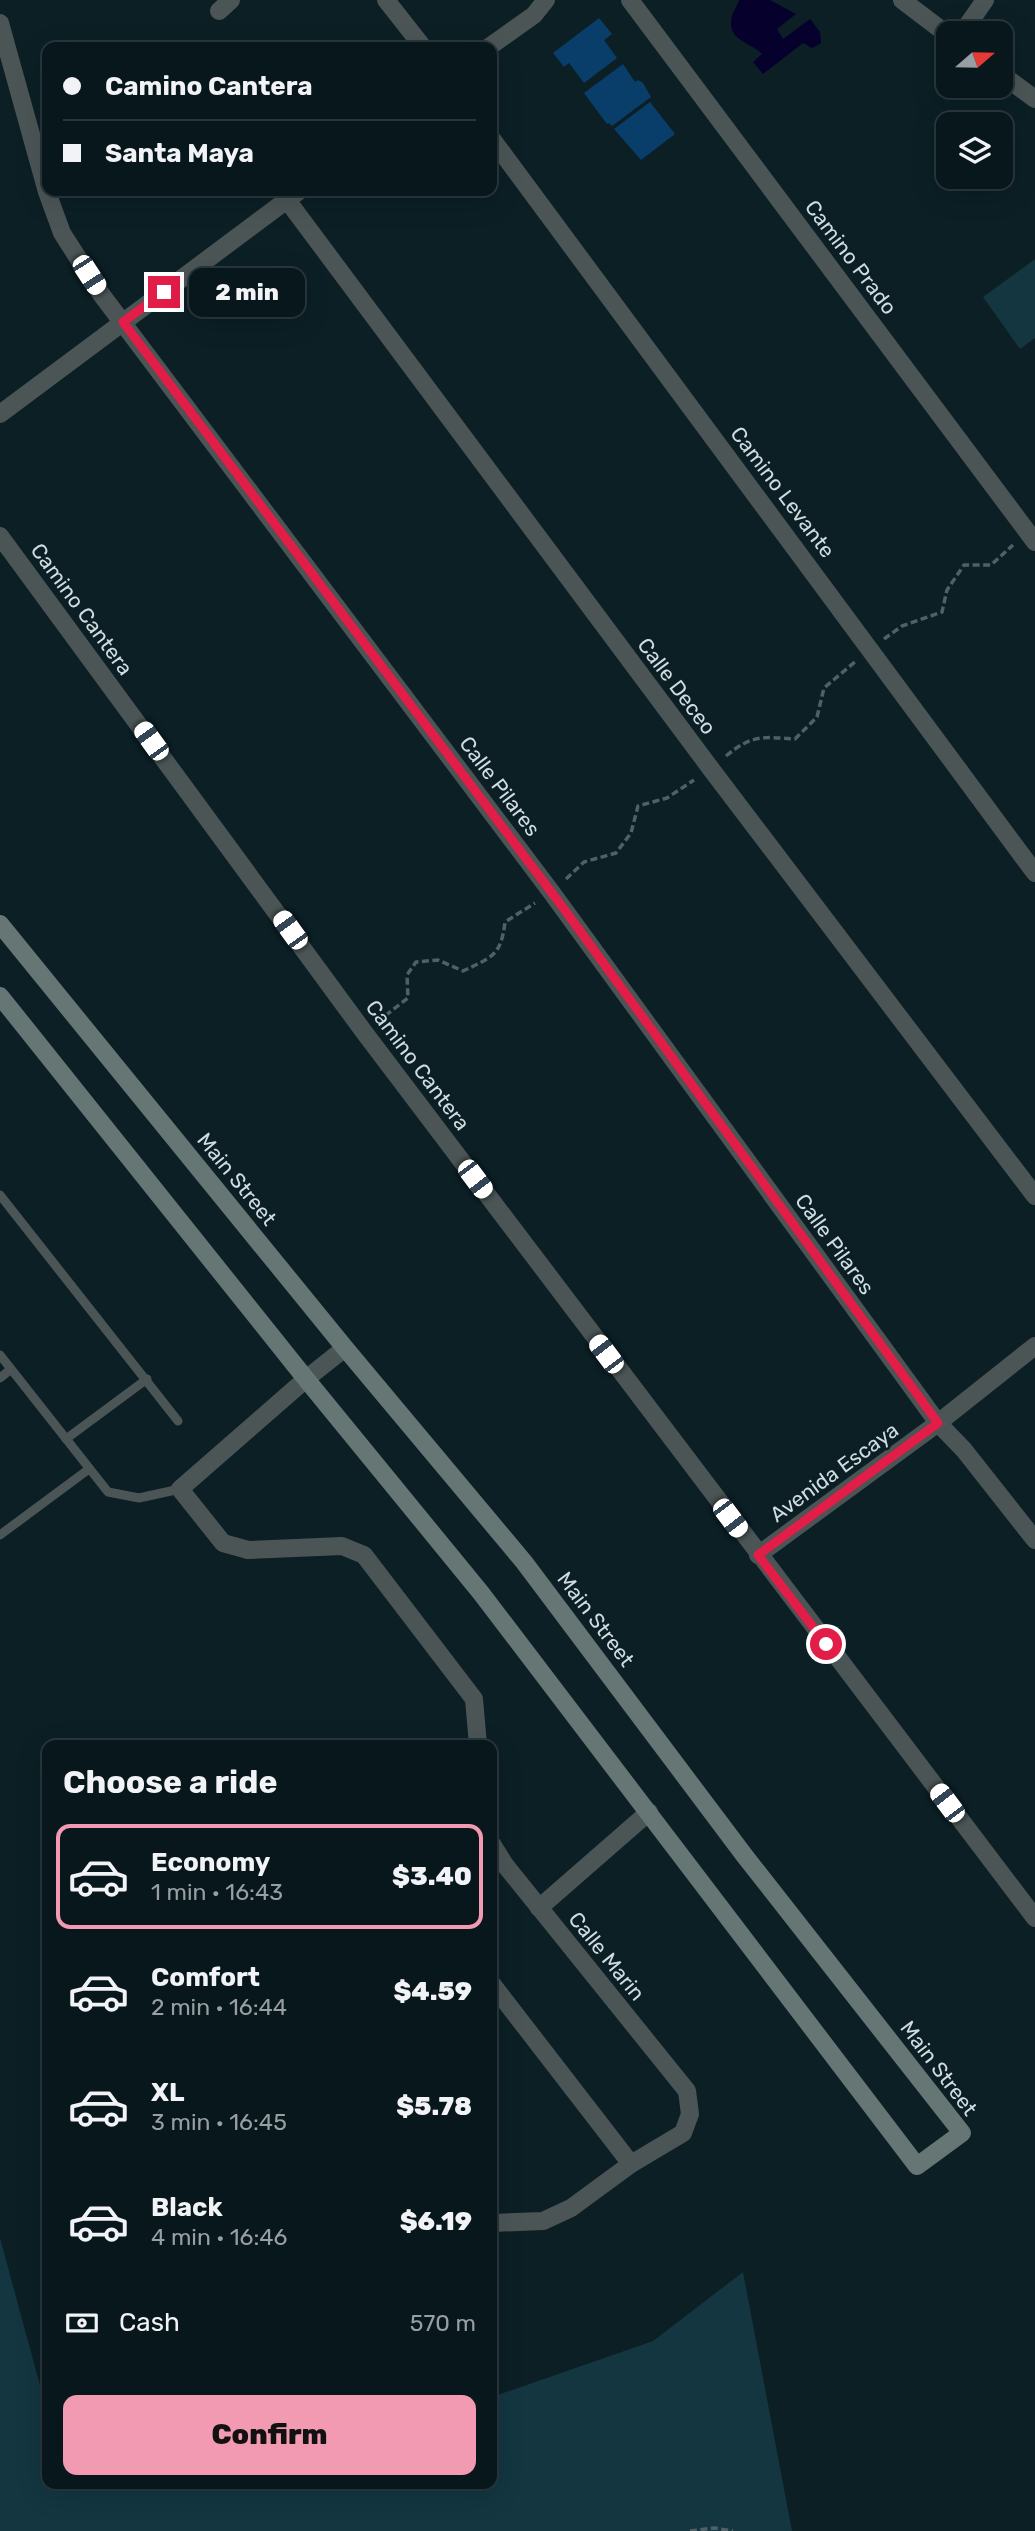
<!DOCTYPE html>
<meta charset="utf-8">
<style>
body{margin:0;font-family:Rubik,sans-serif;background:#162429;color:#f1f3f6;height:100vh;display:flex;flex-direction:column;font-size:26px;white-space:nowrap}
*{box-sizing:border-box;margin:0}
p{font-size:23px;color:#989fa3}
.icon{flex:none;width:38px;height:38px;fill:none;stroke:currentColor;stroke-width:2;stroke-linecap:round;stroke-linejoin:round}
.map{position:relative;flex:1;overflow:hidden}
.details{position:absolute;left:42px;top:1740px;width:455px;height:749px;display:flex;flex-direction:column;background:#08171c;border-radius:14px;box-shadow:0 7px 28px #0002,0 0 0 2px #29363b}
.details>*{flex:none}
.top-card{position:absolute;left:42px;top:42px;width:455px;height:154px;border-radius:14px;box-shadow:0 7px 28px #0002,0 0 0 2px #29363b;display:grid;align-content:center;height:154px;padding:0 21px;background:#08171c}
.needle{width:46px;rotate:70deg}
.fabs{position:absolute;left:936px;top:21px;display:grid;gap:14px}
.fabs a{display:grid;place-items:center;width:77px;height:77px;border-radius:14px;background:#08171c;box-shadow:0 7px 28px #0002,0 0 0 2px #29363b;font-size:35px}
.end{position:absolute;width:32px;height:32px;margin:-16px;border:9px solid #e11d48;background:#fff;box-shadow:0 0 0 4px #fff}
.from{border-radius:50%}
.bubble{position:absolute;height:49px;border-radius:14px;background:#08171c;box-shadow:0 7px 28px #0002,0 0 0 2px #29363b;font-size:23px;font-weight:800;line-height:49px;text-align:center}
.car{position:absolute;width:21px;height:42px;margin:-21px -10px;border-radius:9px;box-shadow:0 0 5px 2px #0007;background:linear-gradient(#fff 24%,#345 0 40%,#fff 0 76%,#345 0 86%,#fff 0)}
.top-card b{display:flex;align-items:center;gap:24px;height:66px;font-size:26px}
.top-card b+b{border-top:2px solid #29363b}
.top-card i{width:18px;height:18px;background:#f1f3f6}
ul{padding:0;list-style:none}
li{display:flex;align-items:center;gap:21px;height:105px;margin:0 14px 10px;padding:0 7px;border:4px solid transparent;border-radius:14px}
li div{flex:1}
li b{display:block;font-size:26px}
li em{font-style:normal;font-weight:800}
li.selected{border-color:#f19ab1}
li>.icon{width:63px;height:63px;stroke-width:1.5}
h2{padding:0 21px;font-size:32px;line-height:84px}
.pay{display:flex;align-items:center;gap:18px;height:77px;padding:0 21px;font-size:26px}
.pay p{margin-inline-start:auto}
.cta{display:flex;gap:14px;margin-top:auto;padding:14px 21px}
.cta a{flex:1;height:80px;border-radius:14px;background:#f19ab1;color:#111;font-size:28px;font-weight:800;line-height:80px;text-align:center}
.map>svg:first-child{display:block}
</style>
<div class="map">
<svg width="1035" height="2531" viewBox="0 0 1035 2531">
<rect width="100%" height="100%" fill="#0b1f25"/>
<g fill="#133641">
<path d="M1035,259V338L1020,349L983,297Z"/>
<path d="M0,2238L41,2389L47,2392V2483H492V2397L653,2341L743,2272L792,2531H0Z"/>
</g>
<path fill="#06002c" d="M739,0H770L796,14L777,29L783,39L810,19L820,32L821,43L812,48L803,43L763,74L753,62L762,54C752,43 730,41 731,22C731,14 737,7 739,0Z"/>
<g fill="#093e6b">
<path d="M599,18L612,34L604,40L617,58L584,83L569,63L564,67L553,53Z"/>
<path d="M623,64L635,82L638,80L643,83L651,97L612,126L609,123L607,124L584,93Z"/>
<path d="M650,102L675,134L641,160L614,129Z"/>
</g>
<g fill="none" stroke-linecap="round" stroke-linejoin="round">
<g stroke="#4f6066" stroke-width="3.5" stroke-dasharray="7 3.5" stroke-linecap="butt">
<path d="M884,639L902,626L942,612L947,590L964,565H991L1013,545"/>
<path d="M726,756C753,734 762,737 795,739L817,717L824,688L856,661"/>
<path d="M566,879L584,862L616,853L631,833L638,806L667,798L694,780"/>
<path d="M377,1022L408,998L407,975L416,962L438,960L463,971C492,957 501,956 505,922L535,903"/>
<path d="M690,2531L714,2528L733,2531"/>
</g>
<g stroke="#4b5555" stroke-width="9">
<path d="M0,1195L178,1421"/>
<path d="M0,1355L108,1492L139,1498L180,1489"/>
<path d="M0,1378L11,1369"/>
<path d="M66,1439L147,1379"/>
<path d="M0,1535L89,1469"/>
</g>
<g stroke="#4b5555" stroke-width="18">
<path d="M386,0L423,47"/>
<path d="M630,0L1035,542"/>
<path d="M902,0L948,35"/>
<path d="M219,11L231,0"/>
<path d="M0,23L47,192L62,233L101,294L552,893L938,1423L964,1450L1035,1540"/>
<path d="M962,33L985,0"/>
<path d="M489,47L534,15L546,0"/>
<path d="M1001,74L1035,99"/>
<path d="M492,139L1035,873"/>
<path d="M287,200L711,769L1035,1196"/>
<path d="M0,414L299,191"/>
<path d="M0,536L364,1032L1035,1918"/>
<path d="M345,1348L306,1379L180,1489L223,1543L248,1550L342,1546L364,1555L474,1699L478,1745"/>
<path d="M758,1555L938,1423L1035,1346"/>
<path d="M492,1844L505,1865L687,2091L690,2114L683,2133L631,2164L571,2208L543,2221L492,2223"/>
<path d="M539,1908L649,1812"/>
<path d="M492,1984L631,2164"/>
</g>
<path stroke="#667675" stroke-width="18" d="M0,924L345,1348L524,1562L744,1855L962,2133L917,2166L481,1593L306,1379L0,996"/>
</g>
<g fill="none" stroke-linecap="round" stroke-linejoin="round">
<path stroke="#e11d48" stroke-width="9" d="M164,292L123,322L564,909L938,1423L758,1555L826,1644"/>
</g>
<g text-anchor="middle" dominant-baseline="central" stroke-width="5" stroke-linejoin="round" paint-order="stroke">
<g font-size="21" fill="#d0dce1" stroke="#0b1f25">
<text transform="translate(851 257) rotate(53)">Camino Prado</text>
<text transform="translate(783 492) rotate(53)">Camino Levante</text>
<text transform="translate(82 609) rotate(54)">Camino Cantera</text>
<text transform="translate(677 686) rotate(53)">Calle Deceo</text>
<text transform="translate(500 786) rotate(53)">Calle Pilares</text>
<text transform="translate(418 1065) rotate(53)">Camino Cantera</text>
<text transform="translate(237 1179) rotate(51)">Main Street</text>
<text transform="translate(835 1244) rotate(54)">Calle Pilares</text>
<text transform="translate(834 1472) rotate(-36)">Avenida Escaya</text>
<text transform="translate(596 1619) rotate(53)">Main Street</text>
<text transform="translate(607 1956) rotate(51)">Calle Marin</text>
<text transform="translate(939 2068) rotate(53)">Main Street</text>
</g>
</g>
</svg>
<div class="fabs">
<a><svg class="needle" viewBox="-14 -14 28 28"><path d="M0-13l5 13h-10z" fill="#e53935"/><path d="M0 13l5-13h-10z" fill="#989fa3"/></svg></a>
<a><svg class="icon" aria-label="layers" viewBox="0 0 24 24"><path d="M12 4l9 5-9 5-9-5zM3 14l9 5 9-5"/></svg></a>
</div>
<i class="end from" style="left:826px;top:1644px"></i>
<i class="end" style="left:164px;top:292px"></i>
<div class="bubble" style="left:189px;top:268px;width:116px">2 min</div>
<i class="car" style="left:89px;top:275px;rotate:147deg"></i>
<i class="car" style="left:151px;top:741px;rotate:324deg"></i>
<i class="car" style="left:290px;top:930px;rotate:324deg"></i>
<i class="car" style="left:475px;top:1179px;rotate:143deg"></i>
<i class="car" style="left:606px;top:1354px;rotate:323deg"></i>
<i class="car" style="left:730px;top:1518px;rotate:143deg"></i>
<i class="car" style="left:947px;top:1803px;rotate:323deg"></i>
<div class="top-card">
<b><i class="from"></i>Camino Cantera</b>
<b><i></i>Santa Maya</b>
</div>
<section class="details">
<h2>Choose a ride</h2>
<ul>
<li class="selected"><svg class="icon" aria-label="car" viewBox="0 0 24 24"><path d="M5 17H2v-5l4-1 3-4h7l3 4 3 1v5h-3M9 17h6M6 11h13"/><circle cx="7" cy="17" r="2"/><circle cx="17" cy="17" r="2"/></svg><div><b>Economy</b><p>1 min · 16:43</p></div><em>$3.40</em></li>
<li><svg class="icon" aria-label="car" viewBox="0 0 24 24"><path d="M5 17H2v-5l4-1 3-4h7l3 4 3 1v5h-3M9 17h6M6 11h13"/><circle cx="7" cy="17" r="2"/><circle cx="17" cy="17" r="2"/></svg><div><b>Comfort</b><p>2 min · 16:44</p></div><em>$4.59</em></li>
<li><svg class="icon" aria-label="car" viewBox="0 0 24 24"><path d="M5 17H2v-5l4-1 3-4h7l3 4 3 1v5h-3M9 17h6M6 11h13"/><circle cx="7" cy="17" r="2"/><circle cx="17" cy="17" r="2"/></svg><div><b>XL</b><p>3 min · 16:45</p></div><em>$5.78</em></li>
<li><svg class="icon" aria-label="car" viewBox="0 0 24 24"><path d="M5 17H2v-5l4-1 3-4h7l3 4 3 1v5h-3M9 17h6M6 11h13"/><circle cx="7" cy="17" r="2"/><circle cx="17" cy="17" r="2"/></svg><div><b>Black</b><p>4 min · 16:46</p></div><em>$6.19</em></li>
</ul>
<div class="pay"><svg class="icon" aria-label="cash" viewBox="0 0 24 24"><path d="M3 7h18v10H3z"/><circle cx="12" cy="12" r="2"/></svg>Cash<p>570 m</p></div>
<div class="cta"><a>Confirm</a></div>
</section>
</div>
